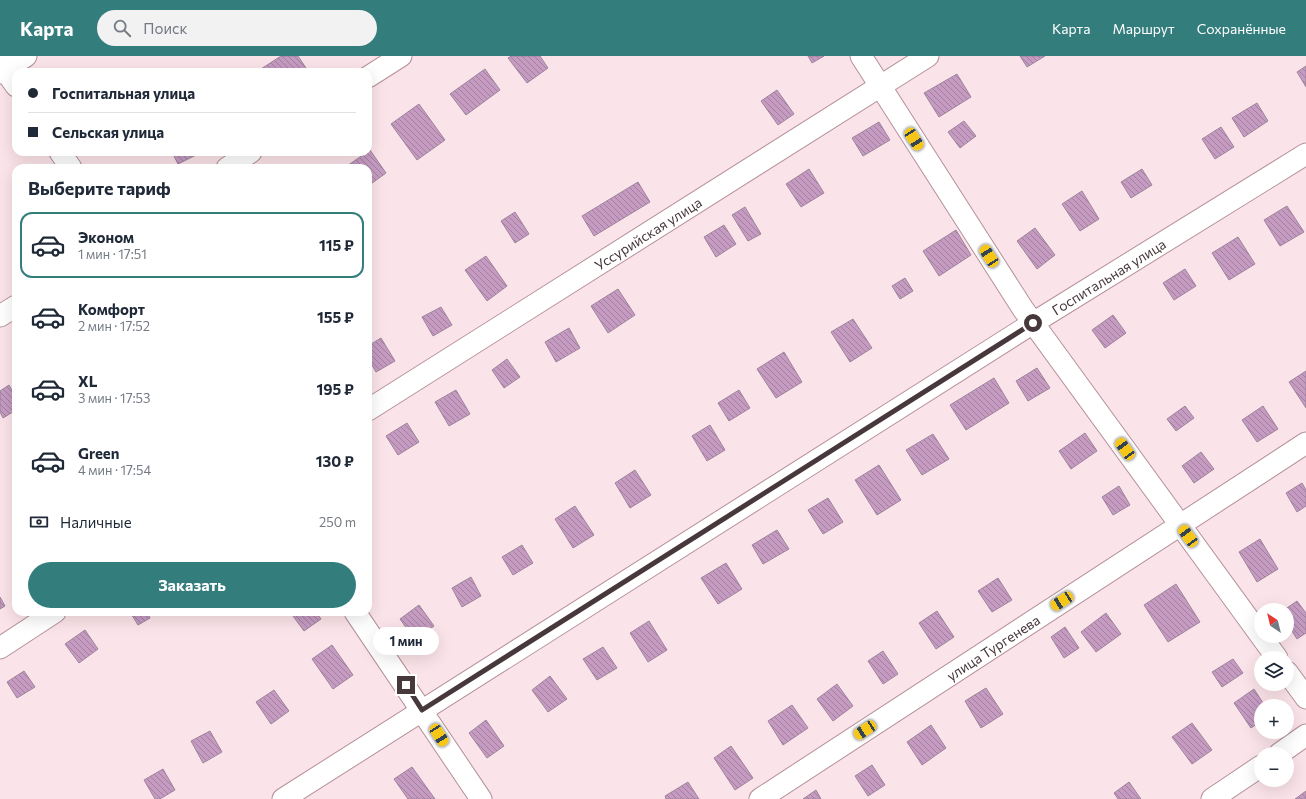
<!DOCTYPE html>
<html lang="ru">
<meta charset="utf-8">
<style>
body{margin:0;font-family:Commissioner,sans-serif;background:#f2f2f3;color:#1f2937;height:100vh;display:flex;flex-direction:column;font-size:15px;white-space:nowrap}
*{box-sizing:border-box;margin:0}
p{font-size:13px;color:#747a83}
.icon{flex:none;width:22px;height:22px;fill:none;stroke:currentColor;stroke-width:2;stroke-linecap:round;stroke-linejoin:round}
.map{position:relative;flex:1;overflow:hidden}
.drawer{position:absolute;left:12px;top:108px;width:360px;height:452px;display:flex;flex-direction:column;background:#fff;border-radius:12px;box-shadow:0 4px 16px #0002}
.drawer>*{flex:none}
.hud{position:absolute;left:12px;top:12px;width:360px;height:88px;border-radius:12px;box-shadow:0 4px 16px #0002;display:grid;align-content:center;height:88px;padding:0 16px;background:#fff}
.needle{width:26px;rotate:325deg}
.buttons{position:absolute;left:1254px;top:547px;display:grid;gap:8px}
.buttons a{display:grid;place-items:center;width:40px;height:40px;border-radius:50%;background:#fff;box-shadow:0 4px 16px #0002;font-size:20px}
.end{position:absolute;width:18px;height:18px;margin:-9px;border:5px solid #47383b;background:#fff;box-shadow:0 0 0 2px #fff}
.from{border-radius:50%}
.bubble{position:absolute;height:28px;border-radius:14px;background:#fff;box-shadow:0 4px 16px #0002;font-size:13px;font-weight:700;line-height:28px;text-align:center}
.car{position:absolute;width:12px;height:24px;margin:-12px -6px;border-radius:5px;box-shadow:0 0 3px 1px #0007;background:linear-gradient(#f5c518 24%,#345 0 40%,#f5c518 0 76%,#345 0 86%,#f5c518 0)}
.hud b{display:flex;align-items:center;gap:14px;height:38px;font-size:15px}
.hud b+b{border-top:1px solid #e0e1e3}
.hud i{width:10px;height:10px;background:#1f2937}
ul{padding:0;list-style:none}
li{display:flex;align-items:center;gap:12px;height:66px;margin:0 8px 6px;padding:0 8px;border:2px solid transparent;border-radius:12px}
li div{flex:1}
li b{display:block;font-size:15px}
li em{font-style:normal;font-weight:700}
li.active{border-color:#347d7d}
li>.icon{width:36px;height:36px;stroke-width:1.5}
h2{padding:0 16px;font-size:18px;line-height:48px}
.pay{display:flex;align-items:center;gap:10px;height:44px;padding:0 16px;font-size:15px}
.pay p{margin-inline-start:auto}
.cta{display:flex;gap:8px;margin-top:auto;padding:8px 16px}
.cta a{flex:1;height:46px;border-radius:24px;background:#347d7d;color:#fff;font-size:16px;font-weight:700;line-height:46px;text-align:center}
header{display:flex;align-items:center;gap:24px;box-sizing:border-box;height:56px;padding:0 20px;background:#347d7d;color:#fff}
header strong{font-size:19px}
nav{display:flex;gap:22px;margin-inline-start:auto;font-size:14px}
.search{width:280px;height:36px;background:#f2f2f3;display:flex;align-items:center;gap:10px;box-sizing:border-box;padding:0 14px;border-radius:22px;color:#747a83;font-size:15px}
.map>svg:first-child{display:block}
</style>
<header>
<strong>Карта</strong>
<div class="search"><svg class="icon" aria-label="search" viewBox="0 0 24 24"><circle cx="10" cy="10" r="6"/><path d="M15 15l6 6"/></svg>Поиск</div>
<nav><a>Карта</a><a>Маршрут</a><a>Сохранённые</a></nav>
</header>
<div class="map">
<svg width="1306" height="743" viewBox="0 0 1306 743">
<defs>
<pattern id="building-back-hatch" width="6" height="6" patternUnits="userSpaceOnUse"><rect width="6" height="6" fill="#c59bc2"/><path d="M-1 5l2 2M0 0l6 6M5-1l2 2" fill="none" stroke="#a27f9f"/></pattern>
</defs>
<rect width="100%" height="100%" fill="#fbe4e9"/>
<g fill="url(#building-back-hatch)" stroke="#9e859c">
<path d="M281,0H298L308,15L262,16L261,13Z"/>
<path d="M511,0H540L548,12L527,27L508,2Z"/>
<path d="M808,0H824L812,7Z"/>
<path d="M1020,0H1045L1027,11Z"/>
<path d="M1306,10V31L1297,16Z"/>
<path d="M485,13L500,34L466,59L450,38Z"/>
<path d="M957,18L971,41L939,61L924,37Z"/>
<path d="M777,34L794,58L778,69L761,45Z"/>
<path d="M1257,47L1268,65L1244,81L1232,62Z"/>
<path d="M419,48L445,84L417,104L391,68Z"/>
<path d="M964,65L976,80L960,92L948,76Z"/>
<path d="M879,66L890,84L863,100L852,82Z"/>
<path d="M1221,71L1234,91L1215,103L1202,83Z"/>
<path d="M370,94L386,117L368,130V112H348L347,110Z"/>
<path d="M172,96H202L178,108Z"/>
<path d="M809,113L824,137L801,151L786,128Z"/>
<path d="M1142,113L1152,129L1131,142L1121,126Z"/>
<path d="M638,126L650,146L594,180L582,160Z"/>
<path d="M1082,135L1099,163L1080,175L1062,148Z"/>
<path d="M1287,150L1304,176L1280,190L1264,164Z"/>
<path d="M745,151L761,178L748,185L732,159Z"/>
<path d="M515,156L529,178L515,187L501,165Z"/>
<path d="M724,169L736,188L716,201L704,181Z"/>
<path d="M1035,172L1055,199L1037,213L1017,185Z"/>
<path d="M956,174L971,199L939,220L923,195Z"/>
<path d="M1238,181L1255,208L1229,224L1212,197Z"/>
<path d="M486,200L507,230L487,245L465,214Z"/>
<path d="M1185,213L1196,230L1174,244L1163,227Z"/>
<path d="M905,222L913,235L900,243L892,230Z"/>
<path d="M618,233L635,259L608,277L591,250Z"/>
<path d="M441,251L452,269L433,280L422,261Z"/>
<path d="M1113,259L1126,277L1105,292L1092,274Z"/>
<path d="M853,263L872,292L850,306L831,276Z"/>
<path d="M569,272L580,292L556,306L545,286Z"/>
<path d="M381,282L395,305L376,316L368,302V290Z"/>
<path d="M784,296L802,326L776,342L757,313Z"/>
<path d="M507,303L520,321L504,332L492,314Z"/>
<path d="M1037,312L1050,332L1028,345L1016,325Z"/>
<path d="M1306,315V352L1289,326Z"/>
<path d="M994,322L1009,347L966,374L950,349Z"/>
<path d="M9,329L16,341V354L3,362L0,356V335Z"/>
<path d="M456,334L470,358L449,370L435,346Z"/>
<path d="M739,334L750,352L729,365L718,347Z"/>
<path d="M1185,350L1194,362L1176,375L1167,363Z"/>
<path d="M1263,350L1278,373L1257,386L1242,364Z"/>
<path d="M407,367L419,386L398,399L386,380Z"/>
<path d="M710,369L725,394L707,405L692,380Z"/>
<path d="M1085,377L1097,395L1071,413L1059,395Z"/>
<path d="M933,378L949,403L922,419L906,394Z"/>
<path d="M1201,396L1214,413L1194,427L1182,410Z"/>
<path d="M879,409L901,444L877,459L855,424Z"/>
<path d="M635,414L651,439L630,452L615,427Z"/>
<path d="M1302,427L1306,434V450L1297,456L1286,437Z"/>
<path d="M1119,430L1130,449L1113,459L1102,441Z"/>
<path d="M828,442L843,466L823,478L808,454Z"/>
<path d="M575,450L594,479L573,492L555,463Z"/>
<path d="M777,474L789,493L763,508L752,489Z"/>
<path d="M1260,483L1278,513L1257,526L1239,496Z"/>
<path d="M522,489L533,507L513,519L502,501Z"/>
<path d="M726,507L742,533L718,548L701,522Z"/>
<path d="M471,521L481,540L462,551L452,532Z"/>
<path d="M998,522L1012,544L992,556L978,535Z"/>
<path d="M1176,528L1200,566L1168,586L1144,549Z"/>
<path d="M0,541L5,550L0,553Z"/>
<path d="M1297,545L1306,557V577L1297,583L1287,567V554H1284Z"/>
<path d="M419,549L434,570L414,583L400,563Z"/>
<path d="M937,555L954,581L936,593L919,567Z"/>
<path d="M130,556H147L150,562L138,569Z"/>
<path d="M299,556H316L321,563L304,575L293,560Z"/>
<path d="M1106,557L1121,578L1096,596L1081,576Z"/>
<path d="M649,565L667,594L648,606L630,577Z"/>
<path d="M1065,571L1079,592L1064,602L1051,581Z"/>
<path d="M85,574L98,593L79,607L65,588Z"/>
<path d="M332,589L353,619L333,633L312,603Z"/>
<path d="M603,591L617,612L597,624L583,603Z"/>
<path d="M883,595L898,618L883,628L868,605Z"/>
<path d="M1233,603L1243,617L1222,631L1212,616Z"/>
<path d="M24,615L35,631L17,642L7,626Z"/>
<path d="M550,620L567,643L548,656L532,634Z"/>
<path d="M837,628L853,650L833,665L817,643Z"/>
<path d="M986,632L1003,658L981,672L965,645Z"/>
<path d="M1254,633L1265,650H1261V665L1251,672L1234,647Z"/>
<path d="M274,634L289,655L271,668L256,646Z"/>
<path d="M792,649L808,672L783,689L768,665Z"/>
<path d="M486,664L504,690L487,702L469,677Z"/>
<path d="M1192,667L1212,694L1192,708L1172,681Z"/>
<path d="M931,669L946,692L922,709L907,686Z"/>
<path d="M210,675L222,696L203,707L191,685Z"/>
<path d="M731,690L753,722L735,734L714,702Z"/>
<path d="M872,709L885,729L868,740L855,720Z"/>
<path d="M412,711L435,743H408L394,723Z"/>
<path d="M163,713L175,734L160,743H155L144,724Z"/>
<path d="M688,726L699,743H666L665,740Z"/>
<path d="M1129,726L1141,743H1118L1114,737Z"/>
<path d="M816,734L821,743H803Z"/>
<path d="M1306,735V743H1295Z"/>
</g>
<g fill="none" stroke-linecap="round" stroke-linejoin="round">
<defs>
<g id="street">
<path d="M861,0L1023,253L1277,602"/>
<path d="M0,7L16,30"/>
<path d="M0,17L26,0"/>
<path d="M368,21L401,0"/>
<path d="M60,96L71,112"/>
<path d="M227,112L251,96"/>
<path d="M0,260L16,250"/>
<path id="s1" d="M368,354L928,0"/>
<path d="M355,556L481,743"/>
<path d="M0,592L55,556"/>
<path d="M1287,616L1306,642"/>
<path d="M1279,698L1306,679"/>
<path id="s2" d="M283,743L1033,267L1306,98"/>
<path id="s3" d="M760,743L1306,387"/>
<path d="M1212,743L1261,710"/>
</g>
</defs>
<use href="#street" stroke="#b5919a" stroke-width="23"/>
<use href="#street" stroke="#fff" stroke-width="21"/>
</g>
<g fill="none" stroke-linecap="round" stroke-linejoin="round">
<path stroke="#47383b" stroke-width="5" d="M406,629L422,654L1033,267"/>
</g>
<g text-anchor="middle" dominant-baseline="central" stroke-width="3" stroke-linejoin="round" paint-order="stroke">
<g font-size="14" fill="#47383b" stroke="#fbe4e9">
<text stroke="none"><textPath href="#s1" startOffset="331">Уссурийская улица</textPath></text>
<text stroke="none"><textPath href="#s2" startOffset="977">Госпитальная улица</textPath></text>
<text stroke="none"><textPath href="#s3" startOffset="278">улица Тургенева</textPath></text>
</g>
</g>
</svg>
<div class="buttons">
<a><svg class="needle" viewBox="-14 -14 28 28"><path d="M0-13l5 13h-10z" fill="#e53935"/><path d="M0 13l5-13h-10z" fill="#747a83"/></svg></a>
<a><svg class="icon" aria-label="layers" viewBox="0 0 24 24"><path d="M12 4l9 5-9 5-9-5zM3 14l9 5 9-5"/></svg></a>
<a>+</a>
<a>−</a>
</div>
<i class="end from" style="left:1033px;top:267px"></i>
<i class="end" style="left:406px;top:629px"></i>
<div class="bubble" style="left:373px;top:571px;width:66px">1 мин</div>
<i class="car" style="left:914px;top:83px;rotate:147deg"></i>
<i class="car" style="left:989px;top:200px;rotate:327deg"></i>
<i class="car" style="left:1125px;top:393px;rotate:324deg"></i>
<i class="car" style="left:1188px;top:480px;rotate:324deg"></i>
<i class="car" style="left:1062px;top:545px;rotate:237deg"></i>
<i class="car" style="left:865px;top:674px;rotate:237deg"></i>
<i class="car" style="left:439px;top:679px;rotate:147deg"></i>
<div class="hud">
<b><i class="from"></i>Госпитальная улица</b>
<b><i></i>Сельская улица</b>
</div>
<section class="drawer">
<h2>Выберите тариф</h2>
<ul>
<li class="active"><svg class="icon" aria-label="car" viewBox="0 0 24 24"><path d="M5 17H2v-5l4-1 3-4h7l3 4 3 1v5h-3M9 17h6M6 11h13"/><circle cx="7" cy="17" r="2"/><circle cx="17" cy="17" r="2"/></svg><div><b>Эконом</b><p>1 мин · 17:51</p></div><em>115 ₽</em></li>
<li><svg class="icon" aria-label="car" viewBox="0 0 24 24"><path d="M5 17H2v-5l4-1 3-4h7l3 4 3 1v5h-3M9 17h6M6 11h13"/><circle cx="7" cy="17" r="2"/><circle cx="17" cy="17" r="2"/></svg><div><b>Комфорт</b><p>2 мин · 17:52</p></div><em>155 ₽</em></li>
<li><svg class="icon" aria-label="car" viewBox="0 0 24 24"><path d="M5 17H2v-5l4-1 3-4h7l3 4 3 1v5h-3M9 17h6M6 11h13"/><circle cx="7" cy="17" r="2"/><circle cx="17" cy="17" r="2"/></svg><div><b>XL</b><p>3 мин · 17:53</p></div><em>195 ₽</em></li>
<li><svg class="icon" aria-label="car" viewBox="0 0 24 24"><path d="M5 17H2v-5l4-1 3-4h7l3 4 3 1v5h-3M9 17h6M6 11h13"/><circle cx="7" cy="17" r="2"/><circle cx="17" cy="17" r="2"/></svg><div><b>Green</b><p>4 мин · 17:54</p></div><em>130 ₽</em></li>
</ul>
<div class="pay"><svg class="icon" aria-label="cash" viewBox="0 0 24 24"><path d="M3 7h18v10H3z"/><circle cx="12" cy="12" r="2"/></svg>Наличные<p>250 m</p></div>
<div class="cta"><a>Заказать</a></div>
</section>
</div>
